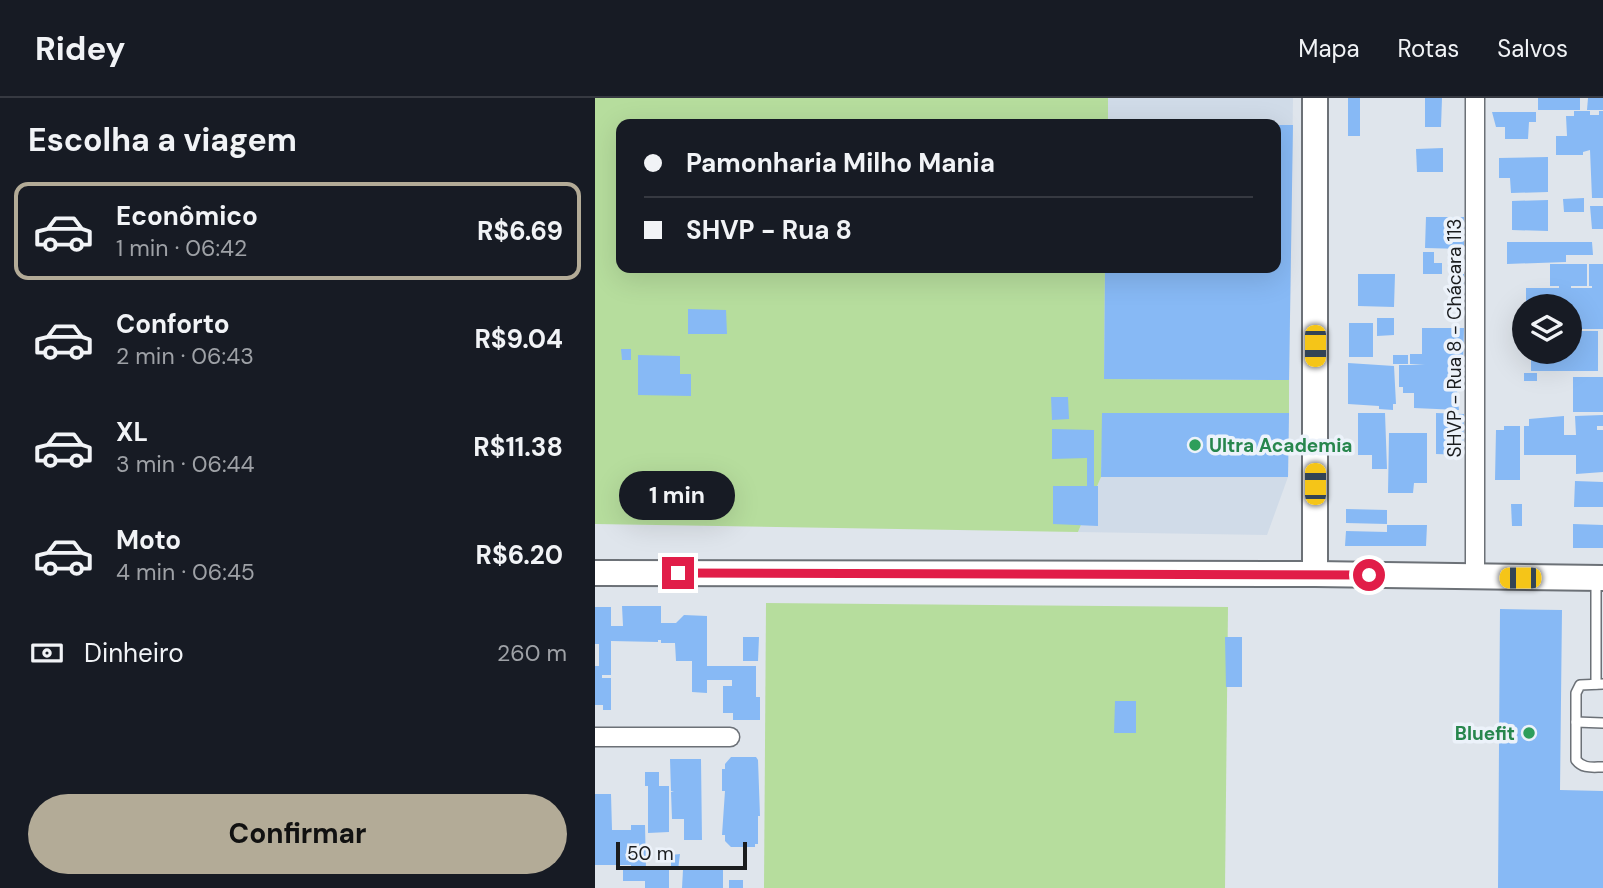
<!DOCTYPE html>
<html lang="pt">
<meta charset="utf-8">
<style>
body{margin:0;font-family:"DM Sans",sans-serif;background:#20242c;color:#f1f3f6;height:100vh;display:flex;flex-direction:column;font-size:26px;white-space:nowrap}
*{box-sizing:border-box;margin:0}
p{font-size:23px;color:#9ea1a6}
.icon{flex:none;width:38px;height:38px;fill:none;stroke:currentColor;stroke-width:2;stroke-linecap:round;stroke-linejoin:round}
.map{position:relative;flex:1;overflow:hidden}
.panel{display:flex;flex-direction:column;background:#171b24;width:595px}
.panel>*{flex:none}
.guide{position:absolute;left:21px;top:21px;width:665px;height:154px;border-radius:14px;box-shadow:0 7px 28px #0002;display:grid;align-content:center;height:154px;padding:0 28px;background:#171b24}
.tools{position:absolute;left:917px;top:196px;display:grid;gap:14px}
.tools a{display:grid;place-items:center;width:70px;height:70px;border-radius:50%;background:#171b24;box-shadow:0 7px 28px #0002;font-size:35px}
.scale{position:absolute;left:21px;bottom:18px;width:131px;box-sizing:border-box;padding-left:7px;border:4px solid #1a1c1e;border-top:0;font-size:19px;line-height:24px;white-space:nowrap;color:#1a1c1e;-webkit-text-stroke:5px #ecf2fa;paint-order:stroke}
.end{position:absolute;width:32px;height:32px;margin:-16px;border:9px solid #e11d48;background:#fff;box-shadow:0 0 0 4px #fff}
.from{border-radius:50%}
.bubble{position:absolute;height:49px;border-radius:24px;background:#171b24;box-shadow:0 7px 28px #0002;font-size:23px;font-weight:700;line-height:49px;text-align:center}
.car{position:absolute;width:21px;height:42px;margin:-21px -10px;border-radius:9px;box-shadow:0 0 5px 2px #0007;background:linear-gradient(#f5c518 24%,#345 0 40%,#f5c518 0 76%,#345 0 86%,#f5c518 0)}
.guide b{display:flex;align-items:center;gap:24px;height:66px;font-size:26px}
.guide b+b{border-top:2px solid #363941}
.guide i{width:18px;height:18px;background:#f1f3f6}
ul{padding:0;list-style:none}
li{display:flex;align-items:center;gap:21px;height:98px;margin:0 14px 10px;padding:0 14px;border:4px solid transparent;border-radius:14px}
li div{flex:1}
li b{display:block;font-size:26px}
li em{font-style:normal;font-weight:700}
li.current{border-color:#b3ab97}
li>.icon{width:63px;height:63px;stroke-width:1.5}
h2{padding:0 28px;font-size:32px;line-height:84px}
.pay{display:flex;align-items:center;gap:18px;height:77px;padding:0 28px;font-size:26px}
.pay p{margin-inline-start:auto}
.cta{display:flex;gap:14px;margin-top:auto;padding:14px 28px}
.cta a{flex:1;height:80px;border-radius:42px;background:#b3ab97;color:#111;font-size:28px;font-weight:700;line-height:80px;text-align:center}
header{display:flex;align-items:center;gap:42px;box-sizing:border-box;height:98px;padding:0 35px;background:#171b24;border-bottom:2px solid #363941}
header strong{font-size:33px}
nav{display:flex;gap:38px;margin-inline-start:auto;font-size:24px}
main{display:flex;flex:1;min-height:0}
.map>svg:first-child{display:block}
</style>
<header>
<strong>Ridey</strong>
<nav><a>Mapa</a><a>Rotas</a><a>Salvos</a></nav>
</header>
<main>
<section class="panel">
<h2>Escolha a viagem</h2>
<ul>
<li class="current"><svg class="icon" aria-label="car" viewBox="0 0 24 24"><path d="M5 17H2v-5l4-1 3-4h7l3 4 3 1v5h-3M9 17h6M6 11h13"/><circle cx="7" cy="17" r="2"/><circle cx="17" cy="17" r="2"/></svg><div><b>Econômico</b><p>1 min · 06:42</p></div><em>R$6.69</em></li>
<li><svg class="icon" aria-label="car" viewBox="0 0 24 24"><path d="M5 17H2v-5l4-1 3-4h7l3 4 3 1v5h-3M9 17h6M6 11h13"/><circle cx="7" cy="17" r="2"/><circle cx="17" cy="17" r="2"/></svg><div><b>Conforto</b><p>2 min · 06:43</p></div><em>R$9.04</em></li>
<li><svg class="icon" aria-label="car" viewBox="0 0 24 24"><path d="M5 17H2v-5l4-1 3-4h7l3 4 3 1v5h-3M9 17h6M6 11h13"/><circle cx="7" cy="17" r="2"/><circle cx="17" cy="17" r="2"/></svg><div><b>XL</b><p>3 min · 06:44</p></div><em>R$11.38</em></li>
<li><svg class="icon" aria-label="car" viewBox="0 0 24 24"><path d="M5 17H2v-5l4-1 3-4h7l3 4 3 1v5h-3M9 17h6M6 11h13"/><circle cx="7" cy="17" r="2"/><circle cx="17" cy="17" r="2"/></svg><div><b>Moto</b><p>4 min · 06:45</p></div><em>R$6.20</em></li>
</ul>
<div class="pay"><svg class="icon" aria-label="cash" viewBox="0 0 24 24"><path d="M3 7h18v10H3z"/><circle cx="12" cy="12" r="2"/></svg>Dinheiro<p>260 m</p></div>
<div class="cta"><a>Confirmar</a></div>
</section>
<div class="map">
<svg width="1008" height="790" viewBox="0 0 1008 790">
<rect width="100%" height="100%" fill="#dfe5ec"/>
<path fill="#d0dbe8" d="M513,0H698L693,379L672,437L483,434L506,379L510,170H681V26H513Z"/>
<g fill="#b6dd9d">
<path d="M0,0H513V26H26V170H510L509,281L694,282V315H508L506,379L483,434L0,426Z"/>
<path d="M171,505L633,509L630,790H169Z"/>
</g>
<g fill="#87b9f5">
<rect x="753" y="0" width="12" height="38"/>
<path d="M830,0H847L846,29H830Z"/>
<rect x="943" y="0" width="42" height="12"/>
<path d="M993,0H1008V12H992Z"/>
<path d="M979,13H995V17H1004V13H1008V100H997L995,52L988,54V57H961V38H972L971,18H979Z"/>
<path d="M897,14H941V24H934L933,41H910V29H901Z"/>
<path d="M681,27H698L694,282L509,281L510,170H681Z"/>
<path d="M848,50V74H822L821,51Z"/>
<path d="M953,59V94L916,95L915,80H904V60Z"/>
<path d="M989,100V114H969L968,101Z"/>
<path d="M953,102V133L917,132V103Z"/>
<path d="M995,108H1008V131H997Z"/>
<path d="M831,119H869V151L830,150Z"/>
<path d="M912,144H997L998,157H971V164L912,166Z"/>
<path d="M828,154H839V165H847V176H828Z"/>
<path d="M955,166H992V188H976V190H997V188H994V166H1008V231H975V208L931,205V190H964V188H955Z"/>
<path d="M763,176H800L799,209L763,208Z"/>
<path d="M857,176H869V186L857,183Z"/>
<path d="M93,211L131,212L132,236H93Z"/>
<path d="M782,220H799V237L782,238Z"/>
<rect x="754" y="225" width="24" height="34"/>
<path d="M827,230H869L868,267H854V276H864V290H859L862,292L864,312L819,310V295H808V289H804V267H830L815,266V256H827Z"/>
<path d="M975,233H1003V273H936V254H975Z"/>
<path d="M26,251H36V262H27Z"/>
<path d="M43,257L85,258V276H96V298L43,297Z"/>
<rect x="798" y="257" width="15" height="9"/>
<path d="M753,265L799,268L801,306H798V312L784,311V308L753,306Z"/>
<rect x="929" y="275" width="13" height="8"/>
<rect x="978" y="279" width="30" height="35"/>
<path d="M456,299H473L474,321L457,322Z"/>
<path d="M507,315H694L693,379H506Z"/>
<path d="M763,315H790L792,371H777V357H763Z"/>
<path d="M841,315L869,316L868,357L841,356Z"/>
<path d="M1008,317V328H1002V332H1008V374L981,376V357H929V328H934V321L969,318V337H981L980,318Z"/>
<path d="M909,328H925V382H900L901,332H909Z"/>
<path d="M457,331L499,332V388H503V428L458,426V388H492V360L457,361Z"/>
<path d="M794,335H832V385H819L818,395H793Z"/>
<path d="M980,383L1008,384V409H979Z"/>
<path d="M916,406H927V428H917Z"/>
<path d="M751,411L792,412V426L751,425Z"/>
<path d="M978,426L1008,427V450H978Z"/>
<path d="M792,427H832L831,448H750L751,433L792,434Z"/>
<path d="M27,508H66V525H81L89,517L112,518V568H161V599H165V622H138V615H128V588H137V582H112V595L97,594V563H81L80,545H66V542H63V544L16,543V577H7V580H16V612H8V607H0V568H4V546H0V509H16V528H28Z"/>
<path d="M905,511L967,512L965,692L1008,693V790H903Z"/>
<path d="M148,539H164L163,563H148Z"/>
<path d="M630,539H647V589H631Z"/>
<path d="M520,603H541V635H519Z"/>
<path d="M136,659H161L163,662L165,718H163V746H160V749H136L130,743V737H127L130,693H127V671H130V666Z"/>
<path d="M75,661H106L107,742H89V721H77L76,694L79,693H76Z"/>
<path d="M50,674H64V688H74V734L53,735V688H50Z"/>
<path d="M0,696H16L17,732H36V727H50L51,772H74V790H50V783H28V772H36V767H0Z"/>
<path d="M85,756L83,772H76V757Z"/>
<path d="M88,772H128V790H87Z"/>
<rect x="134" y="782" width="14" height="8"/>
</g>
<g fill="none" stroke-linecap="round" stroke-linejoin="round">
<defs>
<g id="lane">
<path d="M1001,482V586"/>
<path d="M1008,586L985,587L981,595V662C988,671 997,669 1008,669"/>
<path d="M981,624L1008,625"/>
</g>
<g id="street">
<path d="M880,0V480"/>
<path d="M0,639H135"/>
</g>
<g id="secondary">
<path d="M720,0V476"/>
<path d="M0,475L720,476L1008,480"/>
</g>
</defs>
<use href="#lane" stroke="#6c7177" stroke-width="12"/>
<use href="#street" stroke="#6c7177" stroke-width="21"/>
<use href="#secondary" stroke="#6c7177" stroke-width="28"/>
<use href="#lane" stroke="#fff" stroke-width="9"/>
<use href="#street" stroke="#fff" stroke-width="18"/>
<use href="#secondary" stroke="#fff" stroke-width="24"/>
</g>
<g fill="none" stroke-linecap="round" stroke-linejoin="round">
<path stroke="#e11d48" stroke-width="9" d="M83,475L774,477"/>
</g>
<g fill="#2e9e5b" stroke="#ecf2fa" stroke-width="2.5">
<circle cx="600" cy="347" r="7"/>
<circle cx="934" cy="635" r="7"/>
</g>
<g text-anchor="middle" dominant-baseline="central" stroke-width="7" stroke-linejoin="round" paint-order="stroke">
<g font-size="19" fill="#1a1c1e" stroke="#ecf2fa">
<text transform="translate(859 240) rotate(-90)">SHVP - Rua 8 - Chácara 113</text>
</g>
<g font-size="19" font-weight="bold" fill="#27864d" stroke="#ecf2fa" text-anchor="start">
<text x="614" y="347">Ultra Academia</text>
<text x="920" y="635" text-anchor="end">Bluefit</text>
</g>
</g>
</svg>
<div class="tools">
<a><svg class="icon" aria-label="layers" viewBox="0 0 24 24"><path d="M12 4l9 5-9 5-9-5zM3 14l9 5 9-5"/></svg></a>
</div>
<div class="scale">50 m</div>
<i class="end from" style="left:774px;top:477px"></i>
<i class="end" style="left:83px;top:475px"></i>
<div class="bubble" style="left:24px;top:373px;width:116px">1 min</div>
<i class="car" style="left:720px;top:248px;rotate:180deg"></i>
<i class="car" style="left:720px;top:386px;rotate:0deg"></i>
<i class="car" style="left:925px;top:480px;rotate:270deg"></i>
<div class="guide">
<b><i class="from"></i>Pamonharia Milho Mania</b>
<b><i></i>SHVP - Rua 8</b>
</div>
</div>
</main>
